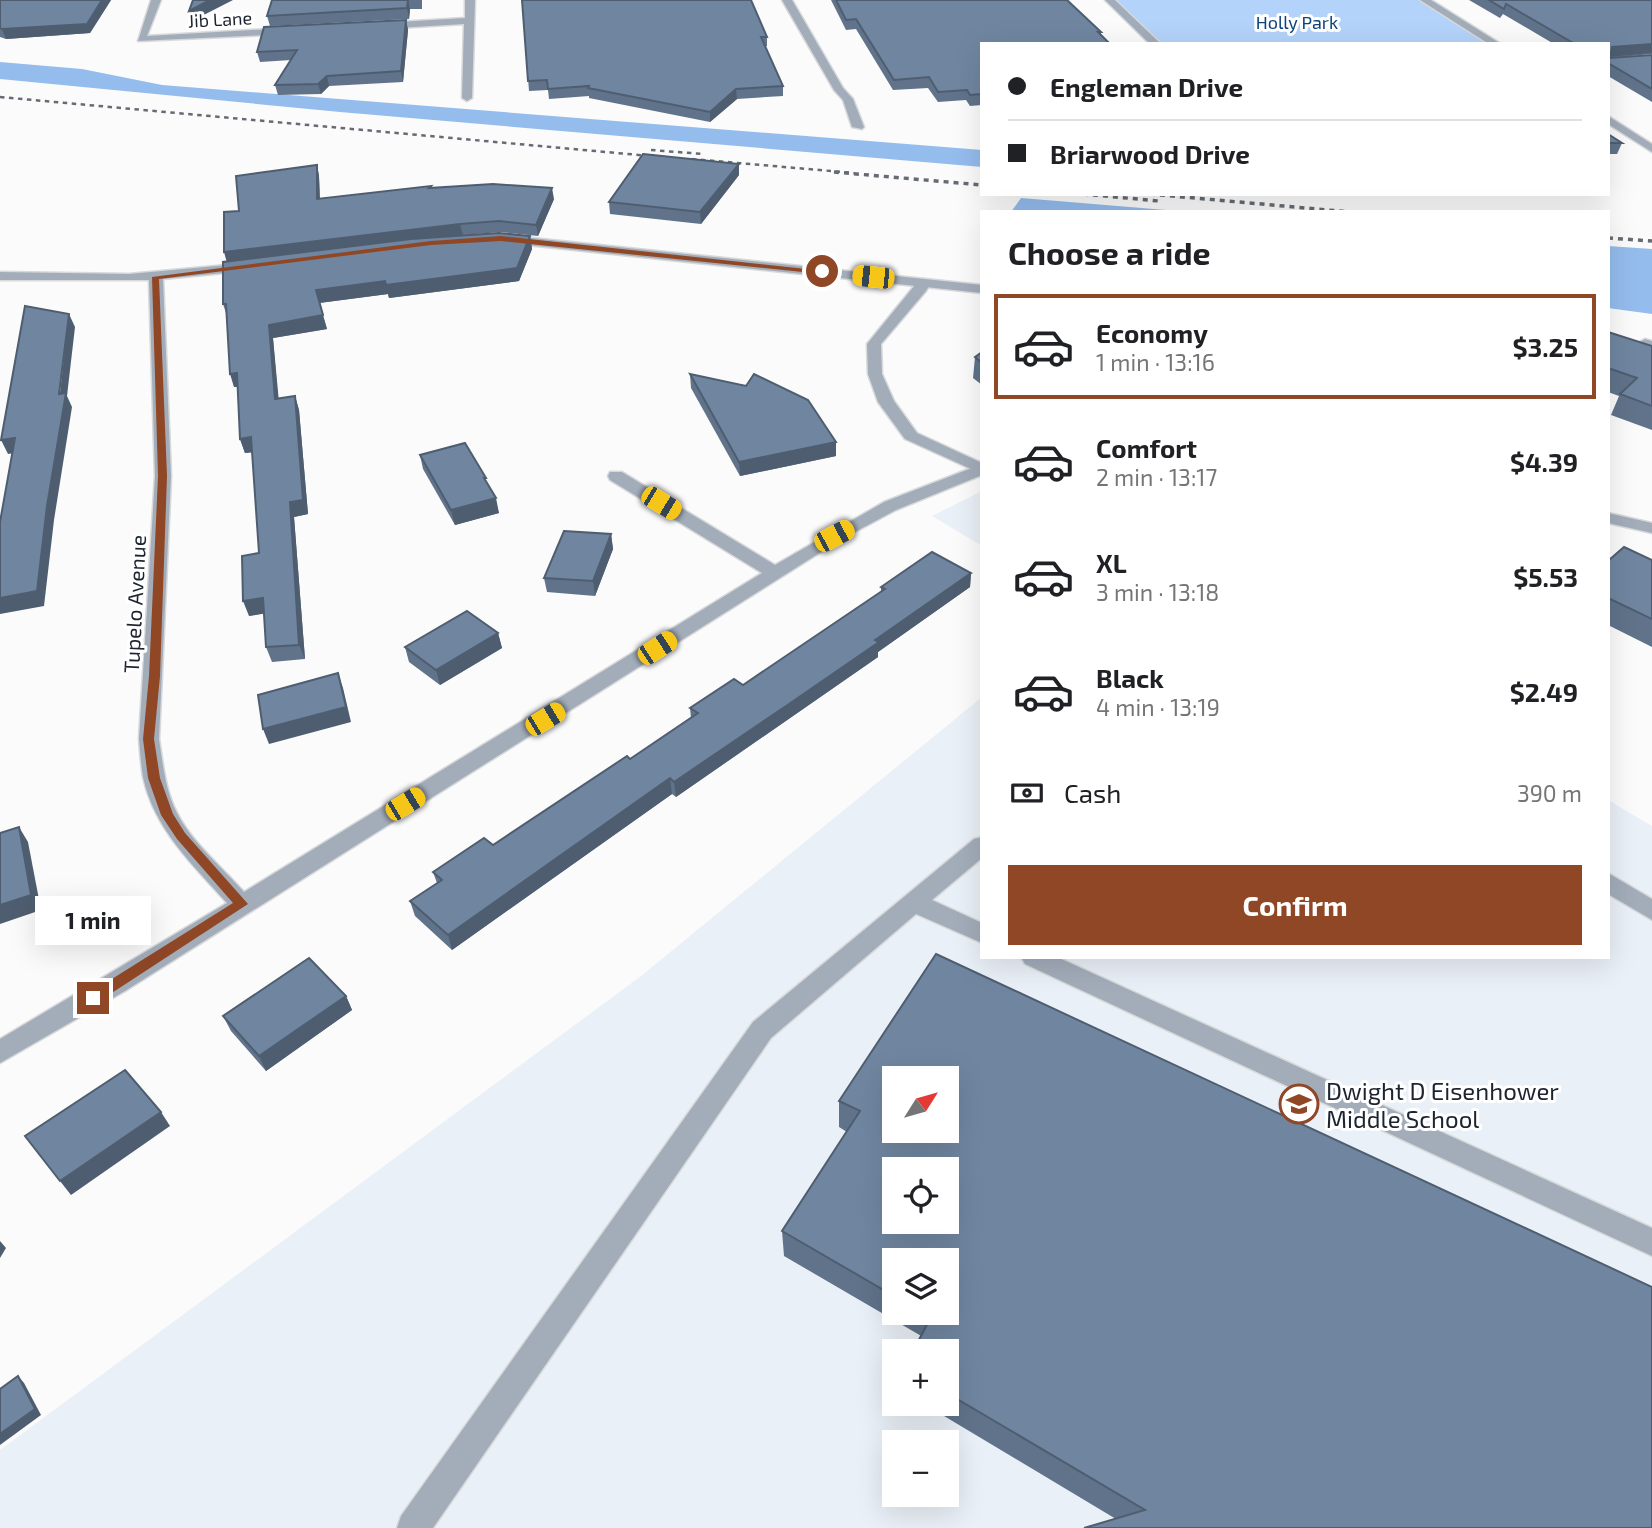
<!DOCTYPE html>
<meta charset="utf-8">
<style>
body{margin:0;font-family:"Exo 2",sans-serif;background:#f6f6f6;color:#202124;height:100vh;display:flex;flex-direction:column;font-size:26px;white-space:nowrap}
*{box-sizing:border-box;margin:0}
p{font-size:23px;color:#757577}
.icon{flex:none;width:38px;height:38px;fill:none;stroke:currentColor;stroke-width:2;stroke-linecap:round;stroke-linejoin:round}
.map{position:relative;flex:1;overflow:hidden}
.panel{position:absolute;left:980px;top:210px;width:630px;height:749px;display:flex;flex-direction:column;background:#fff;border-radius:0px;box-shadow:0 7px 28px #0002}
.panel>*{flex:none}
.guide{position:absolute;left:980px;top:42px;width:630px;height:154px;border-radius:0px;box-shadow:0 7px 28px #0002;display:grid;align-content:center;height:154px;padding:0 28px;background:#fff}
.needle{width:46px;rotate:53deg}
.buttons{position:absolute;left:882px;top:1066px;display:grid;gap:14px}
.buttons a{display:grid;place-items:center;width:77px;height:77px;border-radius:0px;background:#fff;box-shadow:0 7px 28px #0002;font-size:35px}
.end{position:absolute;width:32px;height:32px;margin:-16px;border:9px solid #8f4726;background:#fff;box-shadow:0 0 0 4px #fff}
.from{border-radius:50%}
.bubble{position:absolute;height:49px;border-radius:0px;background:#fff;box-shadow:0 7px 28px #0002;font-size:23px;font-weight:700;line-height:49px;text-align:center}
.car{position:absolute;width:21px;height:42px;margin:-21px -10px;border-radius:9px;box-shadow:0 0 5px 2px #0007;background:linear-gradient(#f5c518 24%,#345 0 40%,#f5c518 0 76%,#345 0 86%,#f5c518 0)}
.guide b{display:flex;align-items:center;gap:24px;height:66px;font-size:26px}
.guide b+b{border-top:2px solid #e0e0e0}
.guide i{width:18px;height:18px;background:#202124}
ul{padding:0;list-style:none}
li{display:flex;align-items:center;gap:21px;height:105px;margin:0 14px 10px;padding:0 14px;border:4px solid transparent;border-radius:0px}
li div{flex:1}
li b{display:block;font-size:26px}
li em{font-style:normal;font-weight:700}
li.active{border-color:#8f4726}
li>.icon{width:63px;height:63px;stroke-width:1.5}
h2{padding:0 28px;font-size:32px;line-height:84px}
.pay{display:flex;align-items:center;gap:18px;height:77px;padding:0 28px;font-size:26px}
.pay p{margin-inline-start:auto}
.primary-button{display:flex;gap:14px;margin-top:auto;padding:14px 28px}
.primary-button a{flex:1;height:80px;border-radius:0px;background:#8f4726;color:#fff;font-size:28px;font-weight:700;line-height:80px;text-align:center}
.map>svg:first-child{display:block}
</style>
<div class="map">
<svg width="1652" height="1528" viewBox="0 0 1652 1528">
<rect width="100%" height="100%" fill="#fbfbfb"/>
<g fill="#eaf0f7" fill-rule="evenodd">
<path d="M982,491V546L932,516Z"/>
<path d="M982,697V957H1608V800L1652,826V1528H0V1450L641,976ZM894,1078H947V1130H894ZM894,1169H947V1222H894ZM894,1260H947V1312H894ZM894,1351H947V1404H894ZM894,1442H947V1494H894Z"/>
</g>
<path fill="#b4d3fa" d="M1110,0H1425L1496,44H1156Z"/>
<g fill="#94bced">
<path d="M0,62L82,69L162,85L982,150V167L340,112L0,79Z"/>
<path d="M1021,198L1190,212H1011Z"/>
<path d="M1608,246L1652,249V314L1608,308Z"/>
</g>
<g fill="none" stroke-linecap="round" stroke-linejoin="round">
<defs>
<g id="lane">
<path d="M924,279L931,283L926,291L881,344L882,374L894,401L917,433L982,463V474L905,439L878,402L868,374L867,344L919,280Z"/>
<path d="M1645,339L1652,341V350L1638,343Z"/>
<path d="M982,837V858L932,900L982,923V943L916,914L771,1038L433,1528H397L401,1516L753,1022L974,839Z"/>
<path d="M1608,873L1652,899V920L1608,894Z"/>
<path d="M1021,957H1057L1652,1228V1256L1025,964Z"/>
</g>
<g id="street">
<path d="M151,0H161L147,36L289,28L294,31L289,34L138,41Z"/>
<path d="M465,0H475L472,98L467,101L462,98L464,24L381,29L376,26L381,23L465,18Z"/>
<path d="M782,0H792L843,88L853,99L864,127L862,129L852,127L843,100L834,90Z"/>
<path d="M1105,0H1115L1161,44H1150Z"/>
<path d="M1420,0H1431L1501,44H1489Z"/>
<path d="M1608,116L1652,144V152L1608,124Z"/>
<path d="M504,235L982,285V293L499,242L498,239Z"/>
<path d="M249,263L256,267L254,270L163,279L171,476L159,739C163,764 165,790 177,813C192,843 223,868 244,892L762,573L610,480L608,476L610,472H622L775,565L884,502L982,464V475L896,510L840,540L125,991L0,1063V1039L227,903C193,865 154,829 143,777C141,765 140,752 139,739L155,476L149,280H0V272L129,274Z"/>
<path d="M1608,513L1652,523V533L1608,523Z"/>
</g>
</defs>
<use href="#lane" stroke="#d7d9da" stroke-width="3"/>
<use href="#street" stroke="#d7d9da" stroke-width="3"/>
<use href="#lane" fill="#a3adba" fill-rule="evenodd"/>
<use href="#street" fill="#a3adba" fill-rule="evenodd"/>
<g stroke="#666b73" stroke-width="2.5" stroke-dasharray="4.5 4.5" stroke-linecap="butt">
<path d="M0,97L661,157"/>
<path d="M651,150L703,154"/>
<path d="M692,159L854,173"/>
</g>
<g stroke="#666b73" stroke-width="3.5" stroke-dasharray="5 5" stroke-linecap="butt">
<path d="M834,172L982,185"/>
<path d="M1083,194L1159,201"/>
<path d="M1150,194L1350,212"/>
<path d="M1608,238L1652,241"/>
</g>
</g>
<g fill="#60738a" fill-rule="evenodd">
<path d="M0,0H111L90,33L6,39L0,37Z"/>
<path d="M272,0H422V9H410L409,19L270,26L267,16Z"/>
<path d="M522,0L767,37V46H765L783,86V96L737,99L710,122L589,98V96L549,99L548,90L529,91Z"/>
<path d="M831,0H1067L1101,32V35L982,44V105L970,106L966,100L938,102L928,88L893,90L856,29L846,30Z"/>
<path d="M1469,0H1652V54L1610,58L1652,55V102L1608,76V44H1554L1503,14L1500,18Z"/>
<path d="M406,20L408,30L403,82L329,86L321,94L278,95L275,85L291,60L260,62L257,52Z"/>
<path d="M1608,134L1622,143L1617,154H1608Z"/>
<path d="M317,165L319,176L320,199L431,186V188L554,199L538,236L501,232L463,235L530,236L532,249L519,281L389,298L388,294L319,303L327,329L273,338L278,398L295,396L299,410L308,514L294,517L305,659L272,662L266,647L264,613L249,616L259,553L252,452L245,453L240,439L238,387H234L227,316L223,304L227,261L239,211Z"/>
<path d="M739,175L701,224L610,214L609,202Z"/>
<path d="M1608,332L1652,346V430L1611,415L1619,396L1608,392Z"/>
<path d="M982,352V385L973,378L975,357Z"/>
<path d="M690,374L836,456L740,476L691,388Z"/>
<path d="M420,455L487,485L499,513L455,525L423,469Z"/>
<path d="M611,534L613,549L595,596L547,592L544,578Z"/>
<path d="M1652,560V647L1608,625V561Z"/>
<path d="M971,573L970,587L878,652V657L676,797L672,794L452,950L415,916L410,901L437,883L433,872L493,845L630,759L691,718L690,708L743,685L881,593V587Z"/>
<path d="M498,633L502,648L440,685L409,662L405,647Z"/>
<path d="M346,996L352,1010L266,1071L231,1031L223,1016Z"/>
<path d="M839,1101L1652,1528L1116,1519L924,1404H947V1351L784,1256L782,1231L847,1132L839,1127ZM894,1260L947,1312H894Z"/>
</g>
<g fill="#4e5e70">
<path d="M102,0H111L90,33L6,39L2,29Z"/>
<path d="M210,0H233L192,21L189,11Z"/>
<path d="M408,0L410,9L409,19L407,8Z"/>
<path d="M406,20L408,30L403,82L401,71Z"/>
<path d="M1652,44V53L1608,57L1612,47Z"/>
<path d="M327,76L329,86L321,94L318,84Z"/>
<path d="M736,89L737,99L710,122V112Z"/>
<path d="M739,164V175L701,224L700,212Z"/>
<path d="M317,165L319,176L320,210L317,199Z"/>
<path d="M552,188L554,199L538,236L536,225Z"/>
<path d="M460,224L463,235L227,263L224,252Z"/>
<path d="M530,236L532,249L519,281L389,298L388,294L319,303L316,290Z"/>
<path d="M69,314L75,327L67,396L72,407L54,520L44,606L0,614V598L47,506Z"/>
<path d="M323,315L327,329L273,338L280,413L275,399L269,325Z"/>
<path d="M237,373L241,386L234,387L230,374Z"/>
<path d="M295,396L299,410L308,514L294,517L305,659L299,645L290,502Z"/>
<path d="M251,437L256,452L245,453L240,439Z"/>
<path d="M15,438L22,452L8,454L1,440Z"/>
<path d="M836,442V456L740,476L739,462Z"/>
<path d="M496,498L499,513L455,525L451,510Z"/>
<path d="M611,534L613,549L595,596L593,581Z"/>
<path d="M971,573L970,587L878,652V657L676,797L674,782Z"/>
<path d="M263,598L268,613L249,616L243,601Z"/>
<path d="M498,633L502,648L440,685L436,670Z"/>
<path d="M338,673L343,688L351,722L269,744L263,729Z"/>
<path d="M670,778L672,794L452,950L448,935Z"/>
<path d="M19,827L28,842L41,910L0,924V905Z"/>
<path d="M346,996L352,1010L266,1071L259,1056Z"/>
<path d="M161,1112L170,1126L71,1195L60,1181Z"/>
<path d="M0,1241L6,1248L0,1258Z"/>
<path d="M18,1376L24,1383L41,1415L0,1445V1434Z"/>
</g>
<g fill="#7086a0" stroke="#4e5e70" stroke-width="2" fill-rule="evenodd">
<path d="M0,0H102L87,24L2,29L0,28Z"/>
<path d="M193,0H210L189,11Z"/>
<path d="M272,0H408L407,8L267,16Z"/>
<path d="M522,0H751L767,37H761L783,86L736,89L710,112L588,88L589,86L548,89L547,80L528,81Z"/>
<path d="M836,0H1067L1101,32H1098L1110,44H982V94L970,95L967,90L938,92L929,77L894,80L856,19L846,20Z"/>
<path d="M1489,0H1652V44L1612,47L1610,58L1652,55V89L1608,63V44H1575L1506,4L1504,9Z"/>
<path d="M406,20L401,71L327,76L318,84L275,85L297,50L257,52L264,27Z"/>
<path d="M1608,134L1622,143H1608Z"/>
<path d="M643,154L739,164L700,212L609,202Z"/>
<path d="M317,165V199L431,186L429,188L493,184L552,188L536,225L499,221L460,224L224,252V212L239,211L236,176Z"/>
<path d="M499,233L530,236L517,268L386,285L385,281L316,290L323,315L269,325L275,399L295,396L303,500L290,502L299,645L266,647L263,598L243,601L242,556L259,553L251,437L240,439L237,373L230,374L226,304H223V262L411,239Z"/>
<path d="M25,306L69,314L59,394L66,393L47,506L37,591L0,598V522L15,438L1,440Z"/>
<path d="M1608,332L1652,346V406L1620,394L1637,378L1608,368Z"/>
<path d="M982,352V363L975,357Z"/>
<path d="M690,374L746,386L754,374L808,400L836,442L739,462Z"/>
<path d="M465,443L486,478H484L496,498L451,510L420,455Z"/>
<path d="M564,531L611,534L593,581L544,578Z"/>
<path d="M1624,547L1652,560V619L1608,598V561Z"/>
<path d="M932,552L971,573L875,640L879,642L786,706L674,782L670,778L448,935L410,901L442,880L433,872L484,838L493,845L627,756L630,759L698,713L690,708L734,679L743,685L885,589L881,587Z"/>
<path d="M467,611L498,633L436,670L405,647Z"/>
<path d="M338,673L346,707L263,729L258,695Z"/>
<path d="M19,827L31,895L0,905V833Z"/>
<path d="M936,954L1652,1287V1528H1084L1145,1510L947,1393V1351H913L931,1317L923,1312H947V1260H894V1296L782,1231L860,1111L839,1101ZM894,1078H947V1130H894ZM894,1169H947V1222H894Z"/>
<path d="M309,958L346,996L259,1056L223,1016Z"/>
<path d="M125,1070L161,1112L60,1181L25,1136Z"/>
<path d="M18,1376L35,1409L0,1434V1389Z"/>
</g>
<path fill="#8f4726" d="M501,236L825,271L822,274L501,241L431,245L159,279L167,476L160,676L154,739L160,778L173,814L185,833L248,904L98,1002H88V994L233,903L177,839L161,815L148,778L143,739L149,676L158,476L152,277L431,241Z"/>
<defs>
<symbol id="school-ring" viewBox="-11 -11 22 22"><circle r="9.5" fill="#fff" stroke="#8f4726" stroke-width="1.5"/><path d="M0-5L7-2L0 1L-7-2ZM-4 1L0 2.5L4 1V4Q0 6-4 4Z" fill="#8f4726"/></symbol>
</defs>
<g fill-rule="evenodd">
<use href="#school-ring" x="1277" y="1082" width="44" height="44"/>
</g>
<g text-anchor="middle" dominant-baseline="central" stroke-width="6" stroke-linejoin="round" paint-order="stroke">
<g font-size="18" fill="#1c242f" stroke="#fff">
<text transform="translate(220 19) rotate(-3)">Jib Lane</text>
</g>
<g font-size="18" fill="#0c437d" stroke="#fff">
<text x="1297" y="22">Holly Park</text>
</g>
<g font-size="21" fill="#1c242f" stroke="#fff">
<text transform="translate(134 604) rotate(-87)">Tupelo Avenue</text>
</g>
<g font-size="24" fill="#1c242f" stroke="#fff" text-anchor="start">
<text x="1326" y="1090">Dwight D Eisenhower<tspan x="1326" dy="28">Middle School</tspan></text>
</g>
</g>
</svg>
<div class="buttons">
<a><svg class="needle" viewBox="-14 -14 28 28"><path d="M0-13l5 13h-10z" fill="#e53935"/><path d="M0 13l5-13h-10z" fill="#757577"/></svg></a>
<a><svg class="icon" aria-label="locate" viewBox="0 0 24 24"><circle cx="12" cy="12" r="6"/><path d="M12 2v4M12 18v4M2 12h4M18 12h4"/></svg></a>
<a><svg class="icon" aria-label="layers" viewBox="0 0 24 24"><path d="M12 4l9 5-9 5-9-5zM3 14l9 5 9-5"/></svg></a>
<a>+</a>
<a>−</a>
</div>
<i class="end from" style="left:822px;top:271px"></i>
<i class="end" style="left:93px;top:998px"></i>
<div class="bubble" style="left:35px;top:896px;width:116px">1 min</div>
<i class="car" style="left:873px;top:277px;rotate:276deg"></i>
<i class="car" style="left:661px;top:503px;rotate:121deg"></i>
<i class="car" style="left:834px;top:536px;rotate:62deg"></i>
<i class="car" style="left:657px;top:648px;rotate:57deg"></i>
<i class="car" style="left:545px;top:719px;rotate:59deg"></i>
<i class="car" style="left:405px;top:804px;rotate:59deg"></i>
<div class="guide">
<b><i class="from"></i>Engleman Drive</b>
<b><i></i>Briarwood Drive</b>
</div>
<section class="panel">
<h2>Choose a ride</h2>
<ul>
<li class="active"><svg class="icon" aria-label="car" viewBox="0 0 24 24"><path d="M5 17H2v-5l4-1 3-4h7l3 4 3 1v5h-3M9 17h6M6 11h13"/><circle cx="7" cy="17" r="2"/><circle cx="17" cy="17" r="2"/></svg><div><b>Economy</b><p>1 min · 13:16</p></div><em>$3.25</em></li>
<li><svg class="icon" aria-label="car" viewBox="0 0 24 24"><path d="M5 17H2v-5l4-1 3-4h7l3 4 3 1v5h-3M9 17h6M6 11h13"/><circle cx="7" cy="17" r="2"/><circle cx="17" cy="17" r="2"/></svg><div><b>Comfort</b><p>2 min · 13:17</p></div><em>$4.39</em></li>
<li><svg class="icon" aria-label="car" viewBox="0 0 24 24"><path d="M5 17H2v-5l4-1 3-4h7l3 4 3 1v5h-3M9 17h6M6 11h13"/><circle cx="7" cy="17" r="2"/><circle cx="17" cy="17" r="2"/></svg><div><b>XL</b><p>3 min · 13:18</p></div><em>$5.53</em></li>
<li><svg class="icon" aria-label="car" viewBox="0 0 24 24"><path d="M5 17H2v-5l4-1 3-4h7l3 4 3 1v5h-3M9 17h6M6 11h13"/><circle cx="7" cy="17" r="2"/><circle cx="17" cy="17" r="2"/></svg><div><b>Black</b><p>4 min · 13:19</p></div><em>$2.49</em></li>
</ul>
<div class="pay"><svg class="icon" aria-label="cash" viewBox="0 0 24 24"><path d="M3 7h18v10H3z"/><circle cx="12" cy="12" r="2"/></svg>Cash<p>390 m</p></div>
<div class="primary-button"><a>Confirm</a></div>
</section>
</div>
